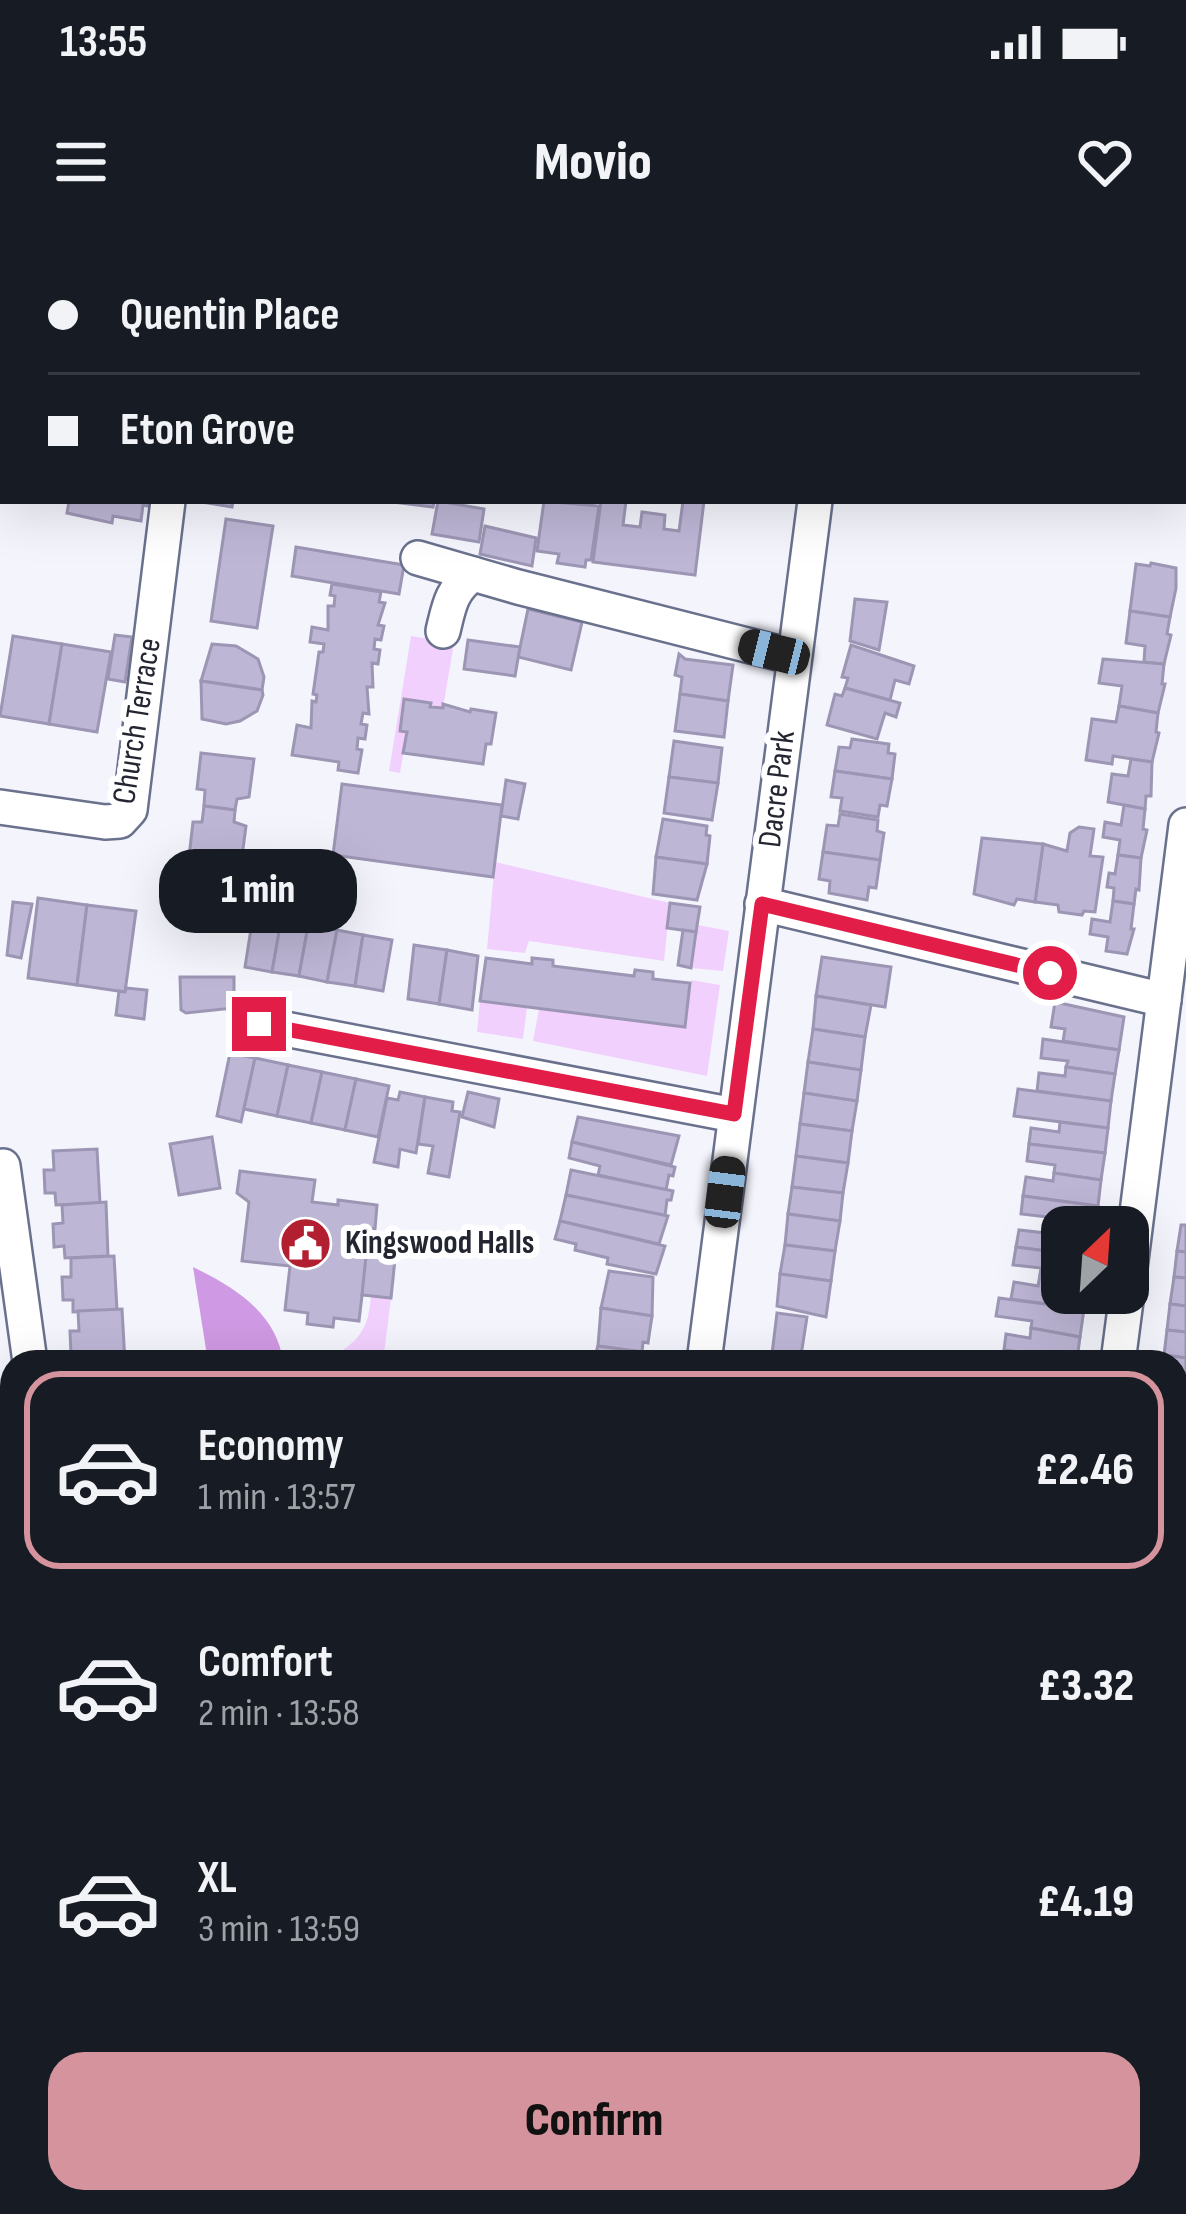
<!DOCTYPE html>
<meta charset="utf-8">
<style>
body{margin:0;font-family:"Sofia Sans Condensed",sans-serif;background:#20242c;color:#f1f3f6;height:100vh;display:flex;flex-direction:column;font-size:45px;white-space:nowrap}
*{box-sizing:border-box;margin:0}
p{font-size:39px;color:#9ea1a6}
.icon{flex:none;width:66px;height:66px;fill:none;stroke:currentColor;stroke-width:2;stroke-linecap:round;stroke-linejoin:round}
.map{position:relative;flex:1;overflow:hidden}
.panel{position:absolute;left:0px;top:1110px;width:1188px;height:864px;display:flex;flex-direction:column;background:#171b24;border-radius:36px 36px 0 0;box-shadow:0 12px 48px #0002}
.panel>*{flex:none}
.hud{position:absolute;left:0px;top:0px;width:1188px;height:264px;box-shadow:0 12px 48px #0002;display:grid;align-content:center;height:264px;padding:0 48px;background:#171b24}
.needle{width:78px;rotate:25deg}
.buttons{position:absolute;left:1041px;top:966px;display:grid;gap:24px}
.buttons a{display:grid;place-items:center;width:108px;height:108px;border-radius:24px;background:#171b24;box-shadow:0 12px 48px #0002;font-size:60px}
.end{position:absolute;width:54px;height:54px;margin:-27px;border:15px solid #e11d48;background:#fff;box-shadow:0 0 0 6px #fff}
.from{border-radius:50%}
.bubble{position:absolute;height:84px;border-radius:36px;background:#171b24;box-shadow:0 12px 48px #0002;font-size:39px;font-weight:800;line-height:84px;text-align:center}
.car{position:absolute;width:36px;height:72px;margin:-36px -18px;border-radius:15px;box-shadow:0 0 9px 3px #0007;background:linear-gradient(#222 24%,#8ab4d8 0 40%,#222 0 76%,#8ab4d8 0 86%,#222 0)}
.hud b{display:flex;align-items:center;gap:42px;height:114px;font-size:45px}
.hud b+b{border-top:3px solid #363941}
.hud i{width:30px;height:30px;background:#f1f3f6}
ul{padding:21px 0 0;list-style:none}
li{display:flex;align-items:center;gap:36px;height:198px;margin:0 24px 18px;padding:0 24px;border:6px solid transparent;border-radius:36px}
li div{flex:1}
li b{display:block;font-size:45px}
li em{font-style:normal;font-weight:800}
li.active{border-color:#d5949d}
li>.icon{width:108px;height:108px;stroke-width:1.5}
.cta{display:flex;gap:24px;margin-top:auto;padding:24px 48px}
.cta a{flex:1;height:138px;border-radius:36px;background:#d5949d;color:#111;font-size:48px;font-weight:800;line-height:138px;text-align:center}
.status{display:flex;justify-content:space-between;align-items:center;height:84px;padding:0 60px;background:#171b24;direction:ltr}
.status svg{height:33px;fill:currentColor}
header{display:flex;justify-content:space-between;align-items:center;height:156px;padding:0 48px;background:#171b24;font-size:54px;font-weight:800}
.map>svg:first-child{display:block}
</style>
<div class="status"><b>13:55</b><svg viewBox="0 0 49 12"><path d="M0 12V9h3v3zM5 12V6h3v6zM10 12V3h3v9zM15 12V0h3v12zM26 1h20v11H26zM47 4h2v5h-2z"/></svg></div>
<header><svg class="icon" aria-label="menu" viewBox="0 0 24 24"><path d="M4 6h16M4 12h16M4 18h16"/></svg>Movio<svg class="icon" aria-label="heart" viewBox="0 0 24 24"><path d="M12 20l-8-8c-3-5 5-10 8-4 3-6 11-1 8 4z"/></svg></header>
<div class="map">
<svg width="1186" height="1974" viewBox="0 0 1186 1974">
<rect width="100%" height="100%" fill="#f4f5fc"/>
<g fill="#f2d0fe">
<path d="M411,396L454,403L443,468L405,459L400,490L407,492L400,533L389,531Z"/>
<path d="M495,622L670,663L664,721L529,701L525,713L487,709Z"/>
<path d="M698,685L729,691L723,731L691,728Z"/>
<path d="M691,740L720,745L707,836L533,801L539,769L685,787Z"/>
<path d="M480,761L527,767L523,799L477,792Z"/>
<path d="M371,1056L391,1058L383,1122H326C357,1101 368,1094 371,1056Z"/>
<path d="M0,1678L12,1679V1733L0,1732Z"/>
<path d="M742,1962H798L799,1968L779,1974H744Z"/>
</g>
<path fill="#d099e3" d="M193,1027C234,1047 277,1073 283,1122H208Z"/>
<g fill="#bdb6d5" stroke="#9c96b4" stroke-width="3">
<path d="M0,0H15L3,3L0,66Z"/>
<path d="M1073,0H1124L1072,3Z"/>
<path d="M69,261H148L147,266L143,265L141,281L113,276L112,283L67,273Z"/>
<path d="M196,261H233L232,267Z"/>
<path d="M385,261H434L433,267Z"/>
<path d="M438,261L484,269L479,302L432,294Z"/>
<path d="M544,261L599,266L591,320H586L585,327L557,323L559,314L537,311Z"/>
<path d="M601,261H626L623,285L640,287L642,272L665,275L664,289L679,291L683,261H704L695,335L593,322Z"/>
<path d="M226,279L273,286L257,388L211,381Z"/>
<path d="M485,286L536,298L532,326L480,314Z"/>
<path d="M296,307L404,325L399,354L292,336Z"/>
<path d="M1151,323L1176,328V348L1170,377L1130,371L1136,324L1150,326Z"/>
<path d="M332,344L381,352L379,362L385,363L378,385L384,386L381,400L375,399L374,409L380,410L378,424L372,423L373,447H367L369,474L363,473L361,484L367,485L365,499L358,498L357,509L362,510L358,533L338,530L339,522L292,515L297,485L311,488L312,461L316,462L317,455L313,454L319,412H323L324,404L310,402L312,387L328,390V366H334L335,356L330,355Z"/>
<path d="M855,359L887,362L879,410L850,401Z"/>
<path d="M528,369L582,382L571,430L518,417Z"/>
<path d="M1130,371L1170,377L1167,394L1171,395L1164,424L1144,422L1145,406L1126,403Z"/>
<path d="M115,395L132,397L125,442L108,439Z"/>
<path d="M13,396L62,404L49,484L0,476Z"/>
<path d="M468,400L520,407L515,436L464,429Z"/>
<path d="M62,404L111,412L97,492L49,484Z"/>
<path d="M212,404L236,406L258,419L264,437L262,450L201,441Z"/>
<path d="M851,405L914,426L909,444L895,440L890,460L845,448L848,438L842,437Z"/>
<path d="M679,414L685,419L733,425L728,461L680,454L682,437L675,435Z"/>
<path d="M1103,419L1164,424L1162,444H1165L1158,473L1119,466L1122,446L1099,443Z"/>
<path d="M201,441L262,450L263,455L257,471L240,481L226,484L202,479Z"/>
<path d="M845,448L900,463L896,477L885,473L877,499L827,485L835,454L842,456Z"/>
<path d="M680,454L728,461L724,497L675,491Z"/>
<path d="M404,459L431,463L430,467L443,468V464L470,472L471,469L496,473L491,504H486L483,524L403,513L407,492L400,491Z"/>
<path d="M1119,466L1158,473L1156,492L1159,493L1152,522L1113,516L1112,524L1086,520L1092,479L1116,482Z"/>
<path d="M852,499L889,504L888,513L895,514L892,539L835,531L839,507L850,508Z"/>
<path d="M674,501L722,508L718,543L669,537Z"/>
<path d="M201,513L254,519L249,557L237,559L235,570L204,566L205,550L197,549Z"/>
<path d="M1131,519L1152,522L1151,556H1146L1145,569L1108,562L1112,534L1128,536Z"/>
<path d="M835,531L892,539L887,566L880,565L878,577L840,571L842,558L831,557Z"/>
<path d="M669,537L718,543L712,580L664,573Z"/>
<path d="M506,540L525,544L518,579L501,576Z"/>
<path d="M342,544L502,565L493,637L333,615Z"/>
<path d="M1124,565L1145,569L1143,589L1147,590L1141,618L1118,615L1120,600L1103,597L1105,582L1121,585Z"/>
<path d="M204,566L235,570L234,582L246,586L241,624L238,627L218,621L216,639L195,636L197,618L189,617L193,582H202Z"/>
<path d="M840,574L878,580L877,591L884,593L880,620L823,612L827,585L838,586Z"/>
<path d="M663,579L707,586L706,595L710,596L707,624L656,617Z"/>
<path d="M1079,587L1094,589L1090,616L1103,617L1095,672L1084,671L1082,675L1059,672L1058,665L1035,662L1043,604L1067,611L1070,593Z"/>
<path d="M982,598L1043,604L1035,662L1017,659L1014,665L974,654Z"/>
<path d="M823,612L880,620L876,648L869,647L867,660L829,653L830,641L819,639Z"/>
<path d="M1118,615L1141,618L1139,650L1136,649L1134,664L1113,661L1114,648L1107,647L1109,633L1115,634Z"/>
<path d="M656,617L707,624L697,660L653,654Z"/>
<path d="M38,658L87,665L77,745L28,738Z"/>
<path d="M1113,661L1134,664L1131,689H1134L1127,714L1106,711L1108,697L1090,694L1092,679L1110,682Z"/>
<path d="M13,662L32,664L21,718L7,715Z"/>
<path d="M670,663L700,667L696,692L667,688Z"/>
<path d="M87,665L136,671L125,752L77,745Z"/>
<path d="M253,676L281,681L272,732L245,727Z"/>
<path d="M281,681L308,686L299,736L272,732Z"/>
<path d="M308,686L337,690L327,742L299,736Z"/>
<path d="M337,690L363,695L355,746L327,742Z"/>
<path d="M683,690L696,692L691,728L678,725Z"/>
<path d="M363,695L392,700L383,751L355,746Z"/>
<path d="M414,705L447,710L439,764L408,759Z"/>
<path d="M447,710L478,716L472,770L439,764Z"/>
<path d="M822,717L891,727L885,767L816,756Z"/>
<path d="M486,718L532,724V718L553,720V726L634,736L635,730L653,732V739L690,743L685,787L480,761Z"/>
<path d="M180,737H234V768L186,773L181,770Z"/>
<path d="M126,748L147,750L144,779L116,775L119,751L125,752Z"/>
<path d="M816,756L871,765L865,797L813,789Z"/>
<path d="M1055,762L1124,777L1119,810L1063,801L1065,789L1051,787Z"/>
<path d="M813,789L865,797L861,830L808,822Z"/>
<path d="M1043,799L1119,810L1115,834L1066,827L1068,821L1041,818Z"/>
<path d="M230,813L255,818L241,882L217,876Z"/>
<path d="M255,818L288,825L277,876L244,869Z"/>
<path d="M808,822L861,830L857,861L804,853Z"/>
<path d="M288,825L322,832L311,883L277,876Z"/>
<path d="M1066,827L1115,834L1111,861L1037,851L1039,833L1065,836Z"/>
<path d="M322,832L356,839L345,890L311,883Z"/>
<path d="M356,839L389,846L378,897L345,890Z"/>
<path d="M1018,849L1111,861L1108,888L1014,876Z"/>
<path d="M400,852L425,857L416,913L400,909L398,927L374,922L387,858L398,860Z"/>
<path d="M468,852L499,859L494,887L462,877Z"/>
<path d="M804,853L857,861L852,891L800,884Z"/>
<path d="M425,857L453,862L452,871L460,872L449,937L428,933L433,906L418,904Z"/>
<path d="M578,877L679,896L671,925L572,902Z"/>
<path d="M1060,882L1108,888L1105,913L1029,904L1031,888L1059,892Z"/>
<path d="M800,884L852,891L848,923L796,916Z"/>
<path d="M212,897L220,948L179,955L170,904Z"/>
<path d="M572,902L675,927L673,936L669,935L666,950L598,935L600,926L569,918Z"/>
<path d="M1029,904L1105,913L1101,940L1054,933L1055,925L1027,921Z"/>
<path d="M97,909L100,963L56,965L55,953H45L44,930H54L53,911Z"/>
<path d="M796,916L848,923L843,953L792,947Z"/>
<path d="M571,930L673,951L671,960H667L665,976L566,955Z"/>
<path d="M240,931L315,940L312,962L338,965V960L377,965L375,989L370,988L359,1081L334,1078L333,1087L307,1084L308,1073L285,1070L290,1026L242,1021L249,962L237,953Z"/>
<path d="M1054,933L1101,940L1098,966L1023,956L1026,937L1053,941Z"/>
<path d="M792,947L843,953L840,981L788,974Z"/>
<path d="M566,955L668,976L659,1004L560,981Z"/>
<path d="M1023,956L1098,966L1095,987L1047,983L1048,977L1021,974Z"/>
<path d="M106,962L108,1016L65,1018L64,1006L54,1007L53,984L63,983L62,965Z"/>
<path d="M788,974L840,981L835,1011L785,1005Z"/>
<path d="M560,981L665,1006L656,1034L607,1024L608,1018L575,1010L576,1004L555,999Z"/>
<path d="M1047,983L1073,987H1062V1013L1016,1007L1019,990L1046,993Z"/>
<path d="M1181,985H1186V1012L1177,1011Z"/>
<path d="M785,1005L835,1011L831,1041L780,1034Z"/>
<path d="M1016,1007L1062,1013V1038L1040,1035L1041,1028L1013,1025Z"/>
<path d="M1177,1011L1186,1012V1038L1174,1037Z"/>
<path d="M114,1016L117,1070L73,1072V1060H63L62,1037H71V1018Z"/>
<path d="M366,1016L395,1019L391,1058L362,1055Z"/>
<path d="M609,1031L653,1037L652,1076L601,1068Z"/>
<path d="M780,1034L831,1041L826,1077L777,1066Z"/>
<path d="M1040,1035L1062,1038V1053H1086L1084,1069L1011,1059L1014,1042L1038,1046Z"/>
<path d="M1174,1037L1186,1038V1066L1170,1064Z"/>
<path d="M999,1058L1084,1069L1080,1097L1031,1088L1032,1081L996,1076Z"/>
<path d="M1170,1064L1186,1066V1092L1167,1090Z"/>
<path d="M601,1068L652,1076L648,1103L643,1102L642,1112L598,1106Z"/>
<path d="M122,1069L125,1122H81V1113L71,1114L70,1091H79L78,1071Z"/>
<path d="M777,1073L807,1077L800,1122H771Z"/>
<path d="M1031,1088L1080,1097L1077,1120L1004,1110L1006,1094L1030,1098Z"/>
<path d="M1167,1090L1186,1092V1118L1164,1115Z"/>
<path d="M598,1106L642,1112L643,1122H593Z"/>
<path d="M1004,1110L1077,1120V1122H1001Z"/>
<path d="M1164,1115L1186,1118V1142L1176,1141V1122H1163Z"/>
<path d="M1176,1141L1186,1142V1169L1176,1168Z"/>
<path d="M1176,1168L1186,1169V1196L1176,1195Z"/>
<path d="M1176,1195L1186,1196V1221L1176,1219Z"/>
<path d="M1176,1219L1186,1221V1249L1176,1247Z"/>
<path d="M1176,1247L1186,1249V1275L1176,1274Z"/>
<path d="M0,1268H3L5,1317H0Z"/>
<path d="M1176,1274L1186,1275L1185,1301L1176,1300Z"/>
<path d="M12,1276V1326H5L3,1277Z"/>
<path d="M1176,1300L1185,1301L1186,1327L1176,1325Z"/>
<path d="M1176,1325L1186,1327L1182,1352L1176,1351Z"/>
<path d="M0,1586H3L1,1603L12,1604V1650L0,1648Z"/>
<path d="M9,1837H12V1890L1,1889Z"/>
<path d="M18,1962H67L64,1974H16Z"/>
<path d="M441,1962H487L485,1974H439Z"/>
<path d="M617,1962H659L662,1974H622Z"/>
</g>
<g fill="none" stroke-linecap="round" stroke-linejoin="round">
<defs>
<g id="lane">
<path d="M0,1927L12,1929"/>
<path d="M108,1974L111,1962"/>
</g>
<g id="street">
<path d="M203,3V0"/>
<path d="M888,3L889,0"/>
<path d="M418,318L518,347L794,417"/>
<path d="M443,391C449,366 451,350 473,334"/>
<path d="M0,567L105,582L120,581L130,570L168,261"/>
<path d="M762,664L1164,760"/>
<path d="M259,784L734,875"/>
<path d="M3,926L30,1122"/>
<path d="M1128,1044L1186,585"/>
<path d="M704,1122L815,261"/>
<path d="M1118,1122L1127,1053"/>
<path d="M0,1215H12"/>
<path d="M0,1766L12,1760"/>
<path d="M704,1962L706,1974"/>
<path d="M379,1974L382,1962"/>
</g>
<g id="secondary">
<path d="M670,0L682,3"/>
<path d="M1185,142H1186"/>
</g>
</defs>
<use href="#lane" stroke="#6a718d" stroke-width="21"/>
<use href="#street" stroke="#6a718d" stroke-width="38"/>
<use href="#secondary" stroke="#6a718d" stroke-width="52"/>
<use href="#lane" stroke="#fff" stroke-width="16"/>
<use href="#street" stroke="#fff" stroke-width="33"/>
<use href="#secondary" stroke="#d0e1f3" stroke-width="48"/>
</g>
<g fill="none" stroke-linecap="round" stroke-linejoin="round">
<path stroke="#e11d48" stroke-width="15" d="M259,784L734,874L762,664L1050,733"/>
</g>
<defs>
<symbol id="civic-disc" viewBox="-11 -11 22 22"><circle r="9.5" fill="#b21f30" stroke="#fff"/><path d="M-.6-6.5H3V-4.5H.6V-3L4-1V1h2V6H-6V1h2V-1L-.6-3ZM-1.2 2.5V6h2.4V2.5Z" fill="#fff"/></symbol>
</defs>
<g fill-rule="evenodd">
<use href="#civic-disc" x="276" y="974" width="59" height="59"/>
</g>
<g text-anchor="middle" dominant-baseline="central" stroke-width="12" stroke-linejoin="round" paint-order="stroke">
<g font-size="33" fill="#232631" stroke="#fff">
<text transform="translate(137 481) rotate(-81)">Church Terrace</text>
<text transform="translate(777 549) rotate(-83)">Dacre Park</text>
</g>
<g font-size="33" font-weight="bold" fill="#232631" stroke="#fff" text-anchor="start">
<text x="345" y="1003">Kingswood Halls</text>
</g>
</g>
</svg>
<div class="buttons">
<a><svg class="needle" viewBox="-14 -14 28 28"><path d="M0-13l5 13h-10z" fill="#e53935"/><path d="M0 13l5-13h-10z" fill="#9ea1a6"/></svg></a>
</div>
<i class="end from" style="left:1050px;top:733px"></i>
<i class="end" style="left:259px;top:784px"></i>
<div class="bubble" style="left:159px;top:609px;width:198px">1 min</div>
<i class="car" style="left:774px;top:412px;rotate:284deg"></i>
<i class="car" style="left:725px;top:952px;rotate:7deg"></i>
<div class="hud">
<b><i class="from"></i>Quentin Place</b>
<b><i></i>Eton Grove</b>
</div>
<section class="panel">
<ul>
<li class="active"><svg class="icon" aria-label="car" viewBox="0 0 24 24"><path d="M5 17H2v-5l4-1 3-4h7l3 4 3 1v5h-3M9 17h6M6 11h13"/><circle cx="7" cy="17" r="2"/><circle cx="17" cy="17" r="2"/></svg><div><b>Economy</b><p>1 min · 13:57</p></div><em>£2.46</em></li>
<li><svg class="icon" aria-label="car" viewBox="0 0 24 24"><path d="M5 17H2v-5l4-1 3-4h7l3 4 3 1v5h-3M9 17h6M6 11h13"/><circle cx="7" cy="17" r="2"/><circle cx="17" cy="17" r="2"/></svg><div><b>Comfort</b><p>2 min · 13:58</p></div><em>£3.32</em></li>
<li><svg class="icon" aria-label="car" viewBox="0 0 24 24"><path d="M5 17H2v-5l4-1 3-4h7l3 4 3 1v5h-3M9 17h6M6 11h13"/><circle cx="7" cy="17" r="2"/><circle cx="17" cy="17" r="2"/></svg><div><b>XL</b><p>3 min · 13:59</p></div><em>£4.19</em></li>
</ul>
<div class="cta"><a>Confirm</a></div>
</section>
</div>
